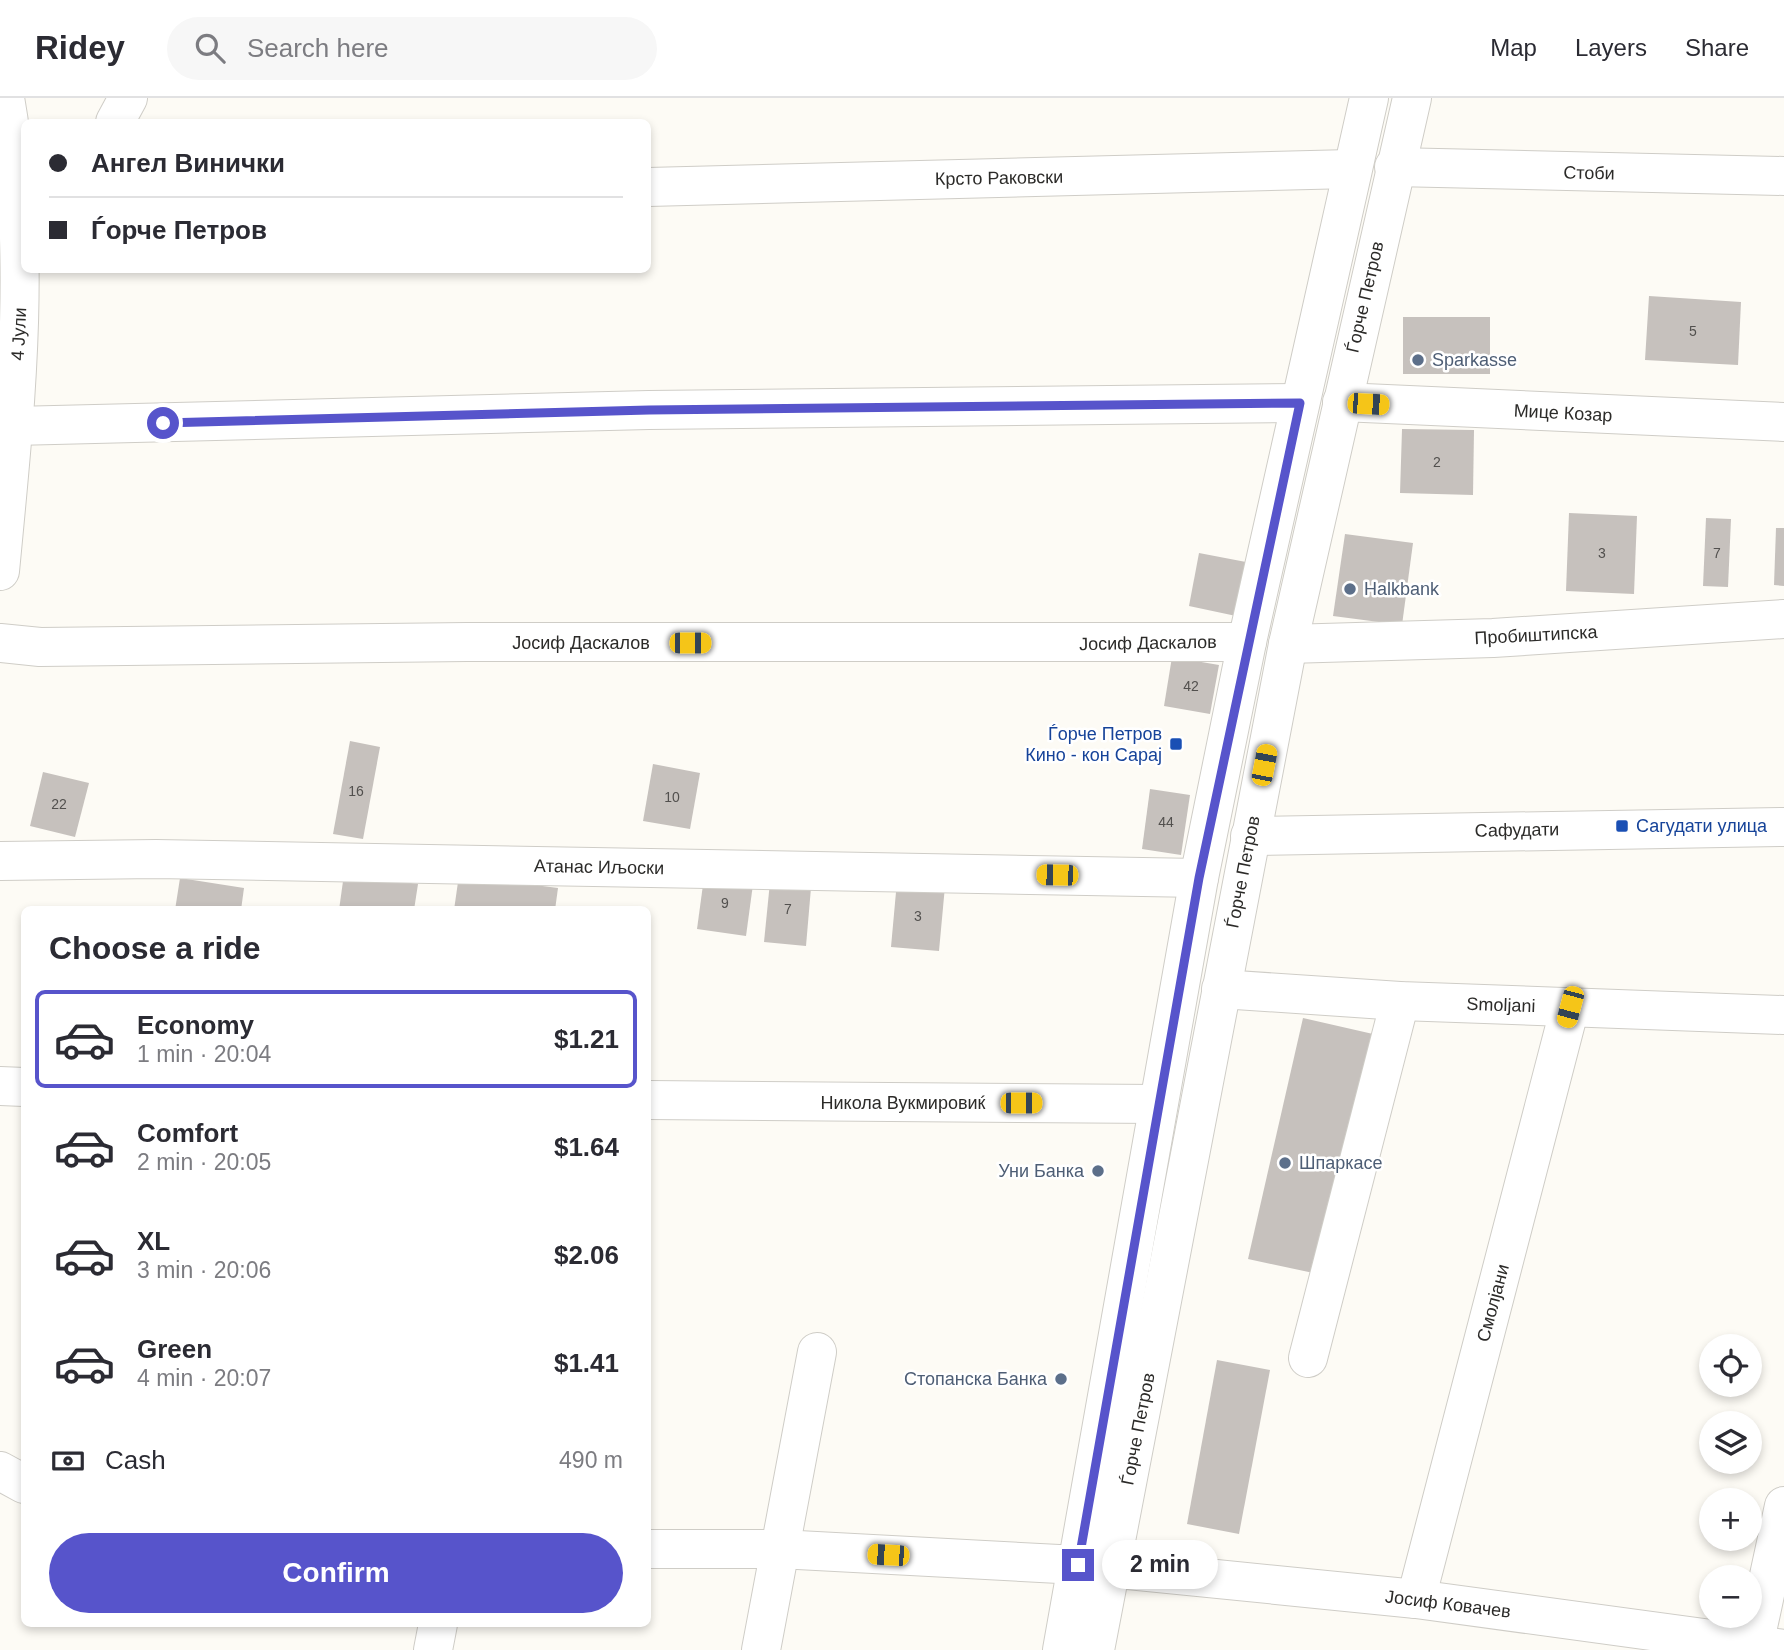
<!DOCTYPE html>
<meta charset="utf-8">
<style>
body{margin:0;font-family:Helvetica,sans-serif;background:#f7f7f7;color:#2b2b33;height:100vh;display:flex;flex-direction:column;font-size:26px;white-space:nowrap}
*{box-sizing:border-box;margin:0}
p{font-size:23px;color:#7c7c81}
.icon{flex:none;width:38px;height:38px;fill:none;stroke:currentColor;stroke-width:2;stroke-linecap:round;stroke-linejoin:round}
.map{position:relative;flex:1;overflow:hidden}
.sheet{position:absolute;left:21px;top:808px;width:630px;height:721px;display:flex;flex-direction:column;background:#fff;border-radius:10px;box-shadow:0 4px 10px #0003}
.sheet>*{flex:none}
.hud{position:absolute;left:21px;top:21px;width:630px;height:154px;border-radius:10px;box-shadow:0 4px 10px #0003;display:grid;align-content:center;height:154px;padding:0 28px;background:#fff}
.buttons{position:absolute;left:1699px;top:1236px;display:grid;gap:14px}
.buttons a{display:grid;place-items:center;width:63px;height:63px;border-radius:50%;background:#fff;box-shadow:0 4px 10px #0003;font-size:35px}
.end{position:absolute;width:32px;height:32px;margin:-16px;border:9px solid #5754cb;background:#fff;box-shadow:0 0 0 4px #fff}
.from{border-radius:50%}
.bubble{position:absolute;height:49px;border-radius:24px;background:#fff;box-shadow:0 4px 10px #0003;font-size:23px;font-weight:600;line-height:49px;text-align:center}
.car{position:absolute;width:21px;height:42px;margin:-21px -10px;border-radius:9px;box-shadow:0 0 5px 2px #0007;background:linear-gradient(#f5c518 24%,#345 0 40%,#f5c518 0 76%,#345 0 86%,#f5c518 0)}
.hud b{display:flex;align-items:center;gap:24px;height:66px;font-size:26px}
.hud b+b{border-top:2px solid #e1e1e2}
.hud i{width:18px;height:18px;background:#2b2b33}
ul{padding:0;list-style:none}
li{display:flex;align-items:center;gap:21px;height:98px;margin:0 14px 10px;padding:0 14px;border:4px solid transparent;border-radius:10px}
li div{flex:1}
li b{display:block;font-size:26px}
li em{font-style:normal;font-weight:600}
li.on{border-color:#5754cb}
li>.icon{width:63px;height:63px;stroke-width:1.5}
h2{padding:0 28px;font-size:32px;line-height:84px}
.pay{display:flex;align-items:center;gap:18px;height:77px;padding:0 28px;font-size:26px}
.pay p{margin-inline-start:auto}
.button{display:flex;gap:14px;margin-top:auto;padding:14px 28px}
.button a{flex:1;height:80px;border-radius:42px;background:#5754cb;color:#fff;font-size:28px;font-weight:600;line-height:80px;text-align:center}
header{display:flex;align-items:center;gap:42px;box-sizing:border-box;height:98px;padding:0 35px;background:#fff;border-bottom:2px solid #e1e1e2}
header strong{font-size:33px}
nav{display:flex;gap:38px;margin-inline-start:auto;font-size:24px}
.search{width:490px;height:63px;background:#f7f7f7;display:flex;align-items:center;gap:18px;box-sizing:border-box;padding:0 24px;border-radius:38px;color:#7c7c81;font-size:26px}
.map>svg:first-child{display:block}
</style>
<header>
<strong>Ridey</strong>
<div class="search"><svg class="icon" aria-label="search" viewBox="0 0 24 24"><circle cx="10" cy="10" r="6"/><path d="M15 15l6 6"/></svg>Search here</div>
<nav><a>Map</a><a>Layers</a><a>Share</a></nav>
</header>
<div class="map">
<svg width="1784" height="1552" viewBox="0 0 1784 1552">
<rect width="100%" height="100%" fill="#fdfbf5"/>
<g fill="#c6c1bd">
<path d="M1649,198L1741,204L1738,267L1645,262Z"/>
<rect x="1403" y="219" width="87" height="57"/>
<path d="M1402,331L1474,332L1473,397L1400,395Z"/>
<path d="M1569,415L1637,418L1634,496L1566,493Z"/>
<path d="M1706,420L1731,421L1728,489L1703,488Z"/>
<path d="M1776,430H1784V488L1774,487Z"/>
<path d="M1345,436L1413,445L1402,527L1333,518Z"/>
<path d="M1199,455L1246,464L1236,518L1189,508Z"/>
<path d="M1172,559L1219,567L1210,616L1164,608Z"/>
<path d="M350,643L380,649L363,741L333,736Z"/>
<path d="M653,666L700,675L690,731L643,723Z"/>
<path d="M43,674L89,685L75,739L30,728Z"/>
<path d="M1150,691L1190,697L1181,757L1142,751Z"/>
<path d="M705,772L754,779L746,838L697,831Z"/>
<path d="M771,774L812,778L806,848L764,844Z"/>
<path d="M344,776L418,786L414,812H339Z"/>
<path d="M459,777L558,790L555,812H454Z"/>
<path d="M180,780L244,790L241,812H175Z"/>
<path d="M897,783L945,788L939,853L891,849Z"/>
<path d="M1303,920L1373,936L1318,1176L1248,1161Z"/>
<path d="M1217,1262L1270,1272L1239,1436L1187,1426Z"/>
</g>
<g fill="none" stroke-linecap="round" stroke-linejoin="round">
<defs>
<g id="minor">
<path d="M115,24L128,0"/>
<path d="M1394,69L1784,78"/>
<path d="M648,89L1351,71"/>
<path d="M1342,304L1784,324"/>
<path d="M14,328L649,312L1300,305"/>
<path d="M0,473C15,315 33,157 5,0"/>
<path d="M0,545L40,549L467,544H1247"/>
<path d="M1288,546L1493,540L1784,521"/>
<path d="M1250,738L1784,729"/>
<path d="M0,763L156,761L1199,780"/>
<path d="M1221,891L1400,903L1783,917"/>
<path d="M0,988L24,989"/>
<path d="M648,1002L1158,1006"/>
<path d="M1308,1260L1400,903"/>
<path d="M0,1373L24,1386"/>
<path d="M648,1451H779L1078,1467L1416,1501L1784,1551"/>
<path d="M1416,1501L1570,909"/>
<path d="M433,1552L438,1526"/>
<path d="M761,1552L817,1254"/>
<path d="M1062,1552L1199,780L1247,544L1369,0"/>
<path d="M1095,1552L1288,546L1412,0"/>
<path d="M1753,1552L1784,1408"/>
</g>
</defs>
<use href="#minor" stroke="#cfcdc7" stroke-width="40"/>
<use href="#minor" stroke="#fff" stroke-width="38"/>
</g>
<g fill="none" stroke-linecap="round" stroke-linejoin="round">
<path stroke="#5754cb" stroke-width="9" d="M163,325L649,312L1300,305L1199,780L1078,1467"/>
</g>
<g fill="#5c6f8a" stroke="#fff" stroke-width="2.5">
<circle cx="1418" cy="262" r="7"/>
<circle cx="1350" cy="491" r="7"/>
<circle cx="1285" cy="1065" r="7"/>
<circle cx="1098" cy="1073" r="7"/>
<circle cx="1061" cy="1281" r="7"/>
</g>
<g fill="#1a4fb4" stroke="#fff" stroke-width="2.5">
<rect x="1169" y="639" width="14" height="14" rx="3.5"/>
<rect x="1615" y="721" width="14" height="14" rx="3.5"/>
</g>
<g text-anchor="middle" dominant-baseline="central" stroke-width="5" stroke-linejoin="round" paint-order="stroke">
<g font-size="14" fill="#52504e">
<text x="1693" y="233">5</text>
<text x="1437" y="364">2</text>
<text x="1602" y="455">3</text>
<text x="1717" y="455">7</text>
<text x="1191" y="588">42</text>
<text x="356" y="693">16</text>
<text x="672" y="699">10</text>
<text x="59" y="706">22</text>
<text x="1166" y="724">44</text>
<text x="725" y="805">9</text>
<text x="788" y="811">7</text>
<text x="918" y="818">3</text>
</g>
<g font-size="18" fill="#2c2b29" stroke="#fff">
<text transform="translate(1589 75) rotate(1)">Стоби</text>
<text transform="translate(999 80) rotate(-1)">Крсто Раковски</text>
<text transform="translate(1365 199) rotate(-77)">Ѓорче Петров</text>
<text transform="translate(19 236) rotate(-87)">4 Јули</text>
<text transform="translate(1563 315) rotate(3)">Мице Козар</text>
<text transform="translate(1536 537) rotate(-3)">Пробиштипска</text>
<text x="581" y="545">Јосиф Даскалов</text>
<text transform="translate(1148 545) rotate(-1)">Јосиф Даскалов</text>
<text transform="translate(1517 732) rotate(-1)">Сафудати</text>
<text transform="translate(599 769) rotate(1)">Aтанас Иљоски</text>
<text transform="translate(1243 774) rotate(-79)">Ѓорче Петров</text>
<text transform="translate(1501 907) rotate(2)">Smoljani</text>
<text x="903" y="1005">Никола Вукмировиќ</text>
<text transform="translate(1493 1205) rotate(-75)">Смолјани</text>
<text transform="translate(1138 1331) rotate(-79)">Ѓорче Петров</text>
<text transform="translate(1448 1506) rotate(7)">Јосиф Ковачев</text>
</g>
<g font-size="18" fill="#4e5e75" stroke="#fff" text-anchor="start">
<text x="1432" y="262">Sparkasse</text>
<text x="1364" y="491">Halkbank</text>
<text x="1299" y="1065">Шпаркасе</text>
<text x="1084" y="1073" text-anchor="end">Уни Банка</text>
<text x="1047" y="1281" text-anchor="end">Стопанска Банка</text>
</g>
<g font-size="18" fill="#164399" stroke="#fff" text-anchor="end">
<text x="1162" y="636">Ѓорче Петров<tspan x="1162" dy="21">Кино - кон Сарај</tspan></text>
<text x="1636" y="728" text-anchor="start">Сагудати улица</text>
</g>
</g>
</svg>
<div class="buttons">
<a><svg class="icon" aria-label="locate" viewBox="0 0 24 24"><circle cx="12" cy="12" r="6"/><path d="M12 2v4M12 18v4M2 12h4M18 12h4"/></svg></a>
<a><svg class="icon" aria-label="layers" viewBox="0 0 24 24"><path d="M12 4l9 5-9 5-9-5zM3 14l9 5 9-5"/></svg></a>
<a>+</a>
<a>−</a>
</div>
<i class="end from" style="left:163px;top:325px"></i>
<i class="end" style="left:1078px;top:1467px"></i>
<div class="bubble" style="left:1102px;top:1442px;width:116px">2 min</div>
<i class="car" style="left:1368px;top:306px;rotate:93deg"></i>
<i class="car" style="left:690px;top:545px;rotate:90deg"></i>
<i class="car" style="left:1264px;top:667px;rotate:11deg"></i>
<i class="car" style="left:1057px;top:777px;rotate:271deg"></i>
<i class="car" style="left:1570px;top:909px;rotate:195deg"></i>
<i class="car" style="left:1021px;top:1005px;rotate:90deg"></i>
<i class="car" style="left:888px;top:1457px;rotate:273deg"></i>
<div class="hud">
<b><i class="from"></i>Ангел Винички</b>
<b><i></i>Ѓорче Петров</b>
</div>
<section class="sheet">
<h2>Choose a ride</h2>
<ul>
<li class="on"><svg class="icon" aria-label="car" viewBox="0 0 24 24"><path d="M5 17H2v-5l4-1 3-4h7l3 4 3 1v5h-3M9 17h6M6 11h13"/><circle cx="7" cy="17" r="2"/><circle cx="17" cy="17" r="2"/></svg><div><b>Economy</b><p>1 min · 20:04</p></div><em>$1.21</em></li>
<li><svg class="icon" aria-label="car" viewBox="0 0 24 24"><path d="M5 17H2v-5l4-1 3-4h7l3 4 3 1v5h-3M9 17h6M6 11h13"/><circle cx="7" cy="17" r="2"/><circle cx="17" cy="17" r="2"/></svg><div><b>Comfort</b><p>2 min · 20:05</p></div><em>$1.64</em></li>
<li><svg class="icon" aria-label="car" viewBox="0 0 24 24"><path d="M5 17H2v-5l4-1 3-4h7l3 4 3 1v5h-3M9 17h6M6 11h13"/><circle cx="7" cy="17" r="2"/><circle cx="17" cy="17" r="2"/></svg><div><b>XL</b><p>3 min · 20:06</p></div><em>$2.06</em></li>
<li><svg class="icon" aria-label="car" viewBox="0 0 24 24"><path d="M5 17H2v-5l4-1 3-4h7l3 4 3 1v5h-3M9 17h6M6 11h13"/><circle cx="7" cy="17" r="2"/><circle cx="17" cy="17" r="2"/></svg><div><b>Green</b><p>4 min · 20:07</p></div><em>$1.41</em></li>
</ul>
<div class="pay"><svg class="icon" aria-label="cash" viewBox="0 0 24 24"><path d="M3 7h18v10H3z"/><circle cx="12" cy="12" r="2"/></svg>Cash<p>490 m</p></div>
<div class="button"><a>Confirm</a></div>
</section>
</div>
